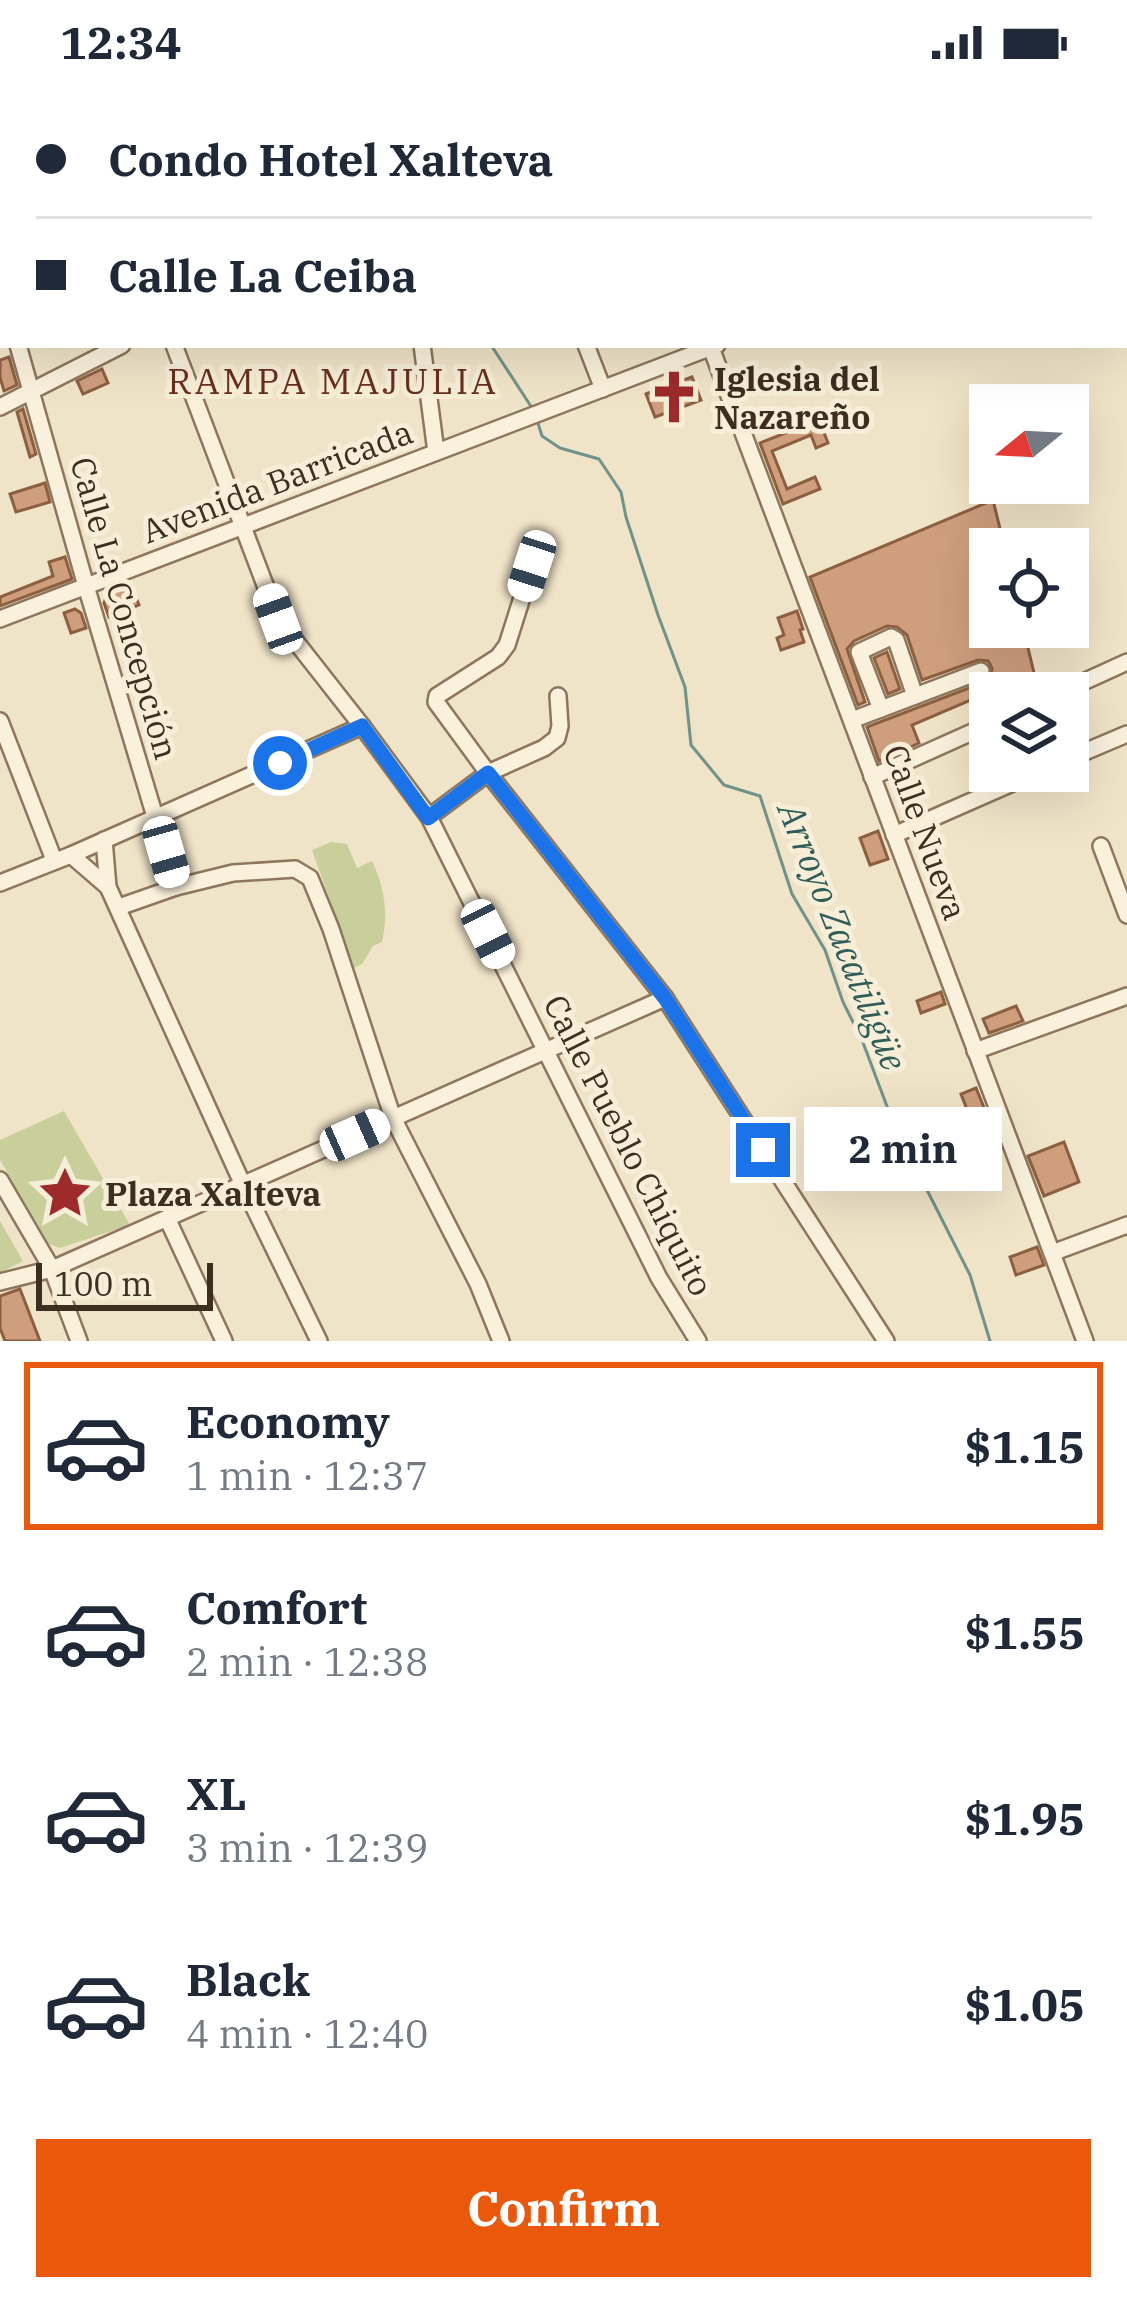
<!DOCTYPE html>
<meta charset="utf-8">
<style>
body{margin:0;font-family:"IBM Plex Serif",serif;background:#f2f2f3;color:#1f2937;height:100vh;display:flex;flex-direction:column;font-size:45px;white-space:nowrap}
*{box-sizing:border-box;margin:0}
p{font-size:39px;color:#747a83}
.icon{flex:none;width:66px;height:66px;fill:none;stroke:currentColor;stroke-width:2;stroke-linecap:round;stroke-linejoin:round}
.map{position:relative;height:1257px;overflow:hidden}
.details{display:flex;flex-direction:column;background:#fff;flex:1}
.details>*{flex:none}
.hud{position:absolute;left:0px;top:0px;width:1128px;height:264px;box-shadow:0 12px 48px #0002;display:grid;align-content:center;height:264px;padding:0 36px;background:#fff}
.needle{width:78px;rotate:252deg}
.buttons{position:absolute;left:969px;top:300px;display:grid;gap:24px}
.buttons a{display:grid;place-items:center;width:120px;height:120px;border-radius:0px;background:#fff;box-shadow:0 12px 48px #0002;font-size:60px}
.scale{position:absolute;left:36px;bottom:30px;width:177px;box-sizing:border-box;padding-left:12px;border:6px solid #3d2e20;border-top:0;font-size:33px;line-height:42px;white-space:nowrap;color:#3d2e20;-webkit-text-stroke:9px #f7eed8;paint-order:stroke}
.end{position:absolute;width:54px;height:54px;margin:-27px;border:15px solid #1a73e8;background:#fff;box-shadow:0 0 0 6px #fff}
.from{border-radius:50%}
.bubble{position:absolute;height:84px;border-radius:0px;background:#fff;box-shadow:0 12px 48px #0002;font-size:39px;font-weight:700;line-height:84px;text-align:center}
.car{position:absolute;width:36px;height:72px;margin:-36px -18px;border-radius:15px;box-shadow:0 0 9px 3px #0007;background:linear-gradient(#fff 24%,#345 0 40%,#fff 0 76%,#345 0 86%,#fff 0)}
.hud b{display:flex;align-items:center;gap:42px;height:114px;font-size:45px}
.hud b+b{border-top:3px solid #e0e1e3}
.hud i{width:30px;height:30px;background:#1f2937}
ul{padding:21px 0 0;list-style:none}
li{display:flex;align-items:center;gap:36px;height:168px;margin:0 24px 18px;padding:0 12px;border:6px solid transparent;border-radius:0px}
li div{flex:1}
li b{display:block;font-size:45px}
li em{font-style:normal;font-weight:700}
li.selected{border-color:#ea580c}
li>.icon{width:108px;height:108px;stroke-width:1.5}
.button{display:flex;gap:24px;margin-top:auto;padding:24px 36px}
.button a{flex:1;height:138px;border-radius:0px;background:#ea580c;color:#fff;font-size:48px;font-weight:700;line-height:138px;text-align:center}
.status{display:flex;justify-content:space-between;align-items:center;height:84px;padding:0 60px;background:#fff;direction:ltr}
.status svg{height:33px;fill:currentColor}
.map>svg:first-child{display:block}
</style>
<div class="status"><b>12:34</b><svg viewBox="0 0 49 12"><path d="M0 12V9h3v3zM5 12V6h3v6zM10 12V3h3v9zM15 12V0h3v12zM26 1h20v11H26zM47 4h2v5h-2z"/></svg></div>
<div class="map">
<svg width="1127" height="1257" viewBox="0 0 1127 1257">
<rect width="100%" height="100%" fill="#f0e4c8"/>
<g fill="#c9cf9b">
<path d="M895,0H1127V127L1125,128V3H899Z"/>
<path d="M331,758L347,760L357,784L372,777C384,802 389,830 382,858L373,862L362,880L354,884L312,766Z"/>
<path d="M64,1027L130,1141L60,1164L49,1160L0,1076V1056Z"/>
<path d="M0,1137L23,1177L0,1189Z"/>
</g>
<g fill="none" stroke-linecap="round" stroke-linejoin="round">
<g stroke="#6f938a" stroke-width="3">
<path d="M551,0L552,3"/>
<path d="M877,0L879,3"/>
<path d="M491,261L534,327"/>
<path d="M537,336L542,352L560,364L599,375L621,408L626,433L658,531L685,603L691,661L724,701L760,712L792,810L825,866L843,918L862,956L891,1033L916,1070L926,1104L970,1191L990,1257"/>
</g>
</g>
<g fill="#cf9f7d" stroke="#8d5f41" stroke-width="3">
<path d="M9,273L17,301L4,307L0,293V276Z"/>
<path d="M102,285L108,299L83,310L77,297Z"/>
<path d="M692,293L701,316L655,333L646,310Z"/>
<path d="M23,325L36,370L30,373L17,328Z"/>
<path d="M819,336L828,359L816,364L811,351L772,367L787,405L815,393L820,405L783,420L760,359Z"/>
<path d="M45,399L50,418L16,428L10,410Z"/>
<path d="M993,416L1005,465H990V543H1023L1034,589L912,641L919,659L879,677L867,643L985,598L991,594L992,584L988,577L978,576L922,596L907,551L897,543L887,542L854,557L847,565L865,618L858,621L810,493Z"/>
<path d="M65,473L72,495L0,522V513L53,492L49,478Z"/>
<path d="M131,501L139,521L109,533L104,519L107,511Z"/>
<path d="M75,525L81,529L86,544L71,549L64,529Z"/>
<path d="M797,527L803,545L800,546L804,558L781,566L777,554L784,551L778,534Z"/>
<path d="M887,568L900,605L888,610L874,574Z"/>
<path d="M878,747L888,775L870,781L860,754Z"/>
<path d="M941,908L945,920L921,929L917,917Z"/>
<path d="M1016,922L1023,937L989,949L983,935Z"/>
<path d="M976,1004L996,1053L980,1059L961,1010Z"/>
<path d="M1064,1058L1079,1098L1044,1112L1028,1072Z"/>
<path d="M1037,1163L1044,1181L1016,1191L1010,1173Z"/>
<path d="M20,1205L40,1257H5L0,1244V1212Z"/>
</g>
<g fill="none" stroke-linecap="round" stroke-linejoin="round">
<defs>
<g id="minor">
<path d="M308,0L310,3"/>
<path d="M398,0L399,3"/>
<path d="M611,0L612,3"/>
<path d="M275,3L283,0"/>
<path d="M334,3L345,0"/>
<path d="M0,95L3,94"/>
<path d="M0,187L3,199"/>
<path d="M18,261L86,502L176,803"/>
<path d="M174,261L278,535L362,642L429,733L659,1194L698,1257"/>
<path d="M422,261L436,368"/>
<path d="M586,261L603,305"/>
<path d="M710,261L1085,1257"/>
<path d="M0,323L122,261"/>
<path d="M532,482L507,561L498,573L437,612L436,618L488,689L665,914L886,1257"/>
<path d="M0,535L717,261"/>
<path d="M1059,609L1127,578"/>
<path d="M881,625L859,568L891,553L896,556L915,612"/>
<path d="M852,636L981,587"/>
<path d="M0,637L54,776"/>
<path d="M1068,675L1127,650"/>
<path d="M872,693L990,640"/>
<path d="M429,733L488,689L544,664L557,654L560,642L558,612"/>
<path d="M894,751L1040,687"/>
<path d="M104,756L108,803L243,1101L319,1257"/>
<path d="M1101,762L1127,831"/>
<path d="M71,771L108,803"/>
<path d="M0,799L71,771L362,642"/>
<path d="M119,823L176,803L233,789L295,785L310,794L331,845L393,1034L478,1200L501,1257"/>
<path d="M975,967L1127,912"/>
<path d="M0,1096L52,1185L79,1257"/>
<path d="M167,1134L224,1257"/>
<path d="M1052,1169L1127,1141"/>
<path d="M0,1198L52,1185L665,914"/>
</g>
</defs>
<use href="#minor" stroke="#8d765c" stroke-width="20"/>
<use href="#minor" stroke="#faf1dc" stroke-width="15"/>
</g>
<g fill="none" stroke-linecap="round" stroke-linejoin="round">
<path stroke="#1a73e8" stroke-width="15" d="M280,679L362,642L428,734L488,689L665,914L763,1066"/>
</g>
<defs>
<symbol id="church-bare" viewBox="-9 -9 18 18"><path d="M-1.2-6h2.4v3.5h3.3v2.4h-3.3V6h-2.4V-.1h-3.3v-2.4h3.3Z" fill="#9e2a2b" stroke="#f7eed8" stroke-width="2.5" paint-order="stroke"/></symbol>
<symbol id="sight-bare" viewBox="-9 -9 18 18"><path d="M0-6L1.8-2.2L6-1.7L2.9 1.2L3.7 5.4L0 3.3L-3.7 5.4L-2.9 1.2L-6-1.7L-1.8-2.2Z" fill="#9e2a2b" stroke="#f7eed8" stroke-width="2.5" paint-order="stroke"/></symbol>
</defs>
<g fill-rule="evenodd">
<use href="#church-bare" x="636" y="275" width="76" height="76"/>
<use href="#sight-bare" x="27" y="1071" width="76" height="76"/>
</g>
<g text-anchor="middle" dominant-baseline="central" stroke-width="10" stroke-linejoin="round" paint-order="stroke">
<g font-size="33" font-weight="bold" fill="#3d2e20" stroke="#f7eed8" text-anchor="start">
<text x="714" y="294">Iglesia del<tspan x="714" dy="38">Nazareño</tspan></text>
<text x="105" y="1109">Plaza Xalteva</text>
</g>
<g font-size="33" fill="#3d2e20" stroke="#f7eed8">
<text transform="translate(277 397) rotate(-21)">Avenida Barricada</text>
<text transform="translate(125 524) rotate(74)">Calle La Concepción</text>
<text transform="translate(926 748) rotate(70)">Calle Nueva</text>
<text transform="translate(629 1061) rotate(63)">Calle Pueblo Chiquito</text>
</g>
<g font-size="36" letter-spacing="3" fill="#6b2e1e" stroke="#f7eed8">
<text x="333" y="296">RAMPA MAJULIA</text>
</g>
<g font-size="36" font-style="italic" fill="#2f5d5a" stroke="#f7eed8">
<text transform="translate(843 852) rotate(68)">Arroyo Zacatiligüe</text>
</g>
</g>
</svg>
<div class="buttons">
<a><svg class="needle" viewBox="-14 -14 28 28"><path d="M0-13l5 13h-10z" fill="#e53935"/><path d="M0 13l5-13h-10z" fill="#747a83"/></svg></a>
<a><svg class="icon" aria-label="locate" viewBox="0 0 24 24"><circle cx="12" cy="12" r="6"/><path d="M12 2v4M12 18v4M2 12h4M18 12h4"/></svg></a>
<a><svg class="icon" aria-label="layers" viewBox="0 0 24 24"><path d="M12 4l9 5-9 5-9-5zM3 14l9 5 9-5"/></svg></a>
</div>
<div class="scale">100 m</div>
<i class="end from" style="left:280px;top:679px"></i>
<i class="end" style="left:763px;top:1066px"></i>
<div class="bubble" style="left:804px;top:1023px;width:198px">2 min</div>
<i class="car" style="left:532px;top:482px;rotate:198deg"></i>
<i class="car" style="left:278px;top:535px;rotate:340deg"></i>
<i class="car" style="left:166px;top:768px;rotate:164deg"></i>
<i class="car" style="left:488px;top:850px;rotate:153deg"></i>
<i class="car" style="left:355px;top:1051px;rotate:66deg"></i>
<div class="hud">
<b><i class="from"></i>Condo Hotel Xalteva</b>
<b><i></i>Calle La Ceiba</b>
</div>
</div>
<section class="details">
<ul>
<li class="selected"><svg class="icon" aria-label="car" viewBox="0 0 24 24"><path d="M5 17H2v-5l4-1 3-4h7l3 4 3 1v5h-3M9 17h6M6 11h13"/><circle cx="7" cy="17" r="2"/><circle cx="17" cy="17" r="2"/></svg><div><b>Economy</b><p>1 min · 12:37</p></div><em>$1.15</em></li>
<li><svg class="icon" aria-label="car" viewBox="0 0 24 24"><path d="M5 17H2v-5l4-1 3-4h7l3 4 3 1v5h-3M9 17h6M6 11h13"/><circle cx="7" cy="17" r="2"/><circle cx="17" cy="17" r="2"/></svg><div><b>Comfort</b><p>2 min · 12:38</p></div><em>$1.55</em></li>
<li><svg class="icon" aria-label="car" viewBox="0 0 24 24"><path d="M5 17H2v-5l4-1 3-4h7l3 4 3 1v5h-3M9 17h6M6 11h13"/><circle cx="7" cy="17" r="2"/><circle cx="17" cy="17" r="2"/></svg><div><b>XL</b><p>3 min · 12:39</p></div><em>$1.95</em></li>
<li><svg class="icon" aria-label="car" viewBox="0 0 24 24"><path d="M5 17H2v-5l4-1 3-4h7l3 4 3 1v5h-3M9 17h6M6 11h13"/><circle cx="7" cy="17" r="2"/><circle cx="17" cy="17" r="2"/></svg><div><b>Black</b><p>4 min · 12:40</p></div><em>$1.05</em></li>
</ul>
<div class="button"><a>Confirm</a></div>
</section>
